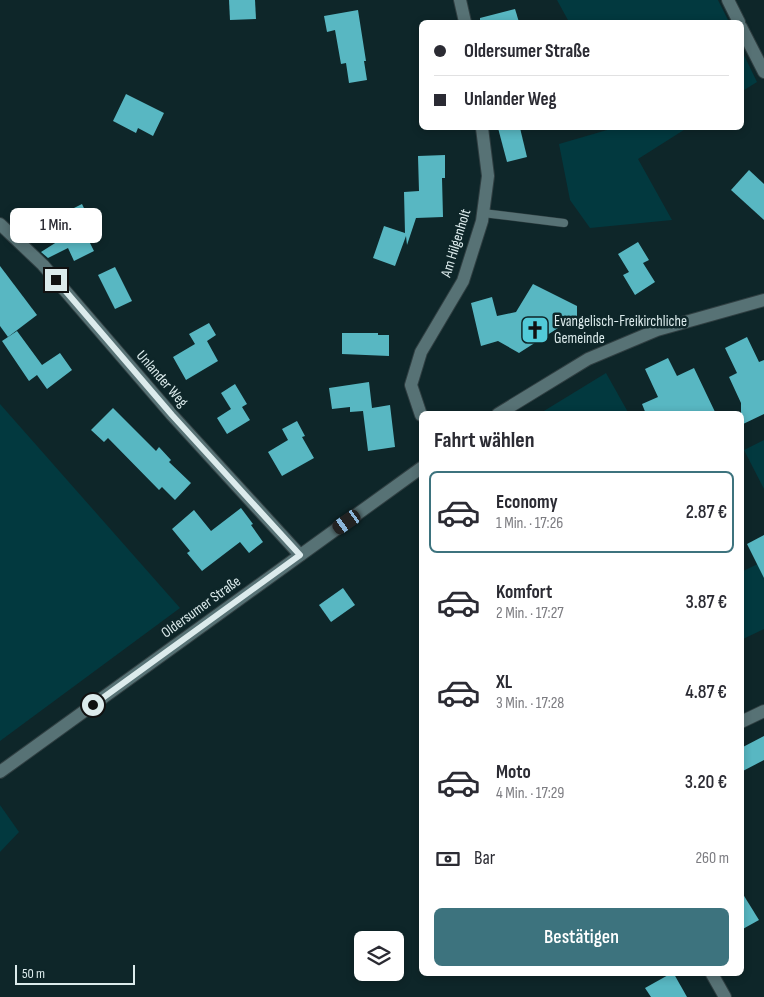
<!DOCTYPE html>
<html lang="de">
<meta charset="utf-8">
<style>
body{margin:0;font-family:"Sofia Sans Condensed",sans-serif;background:#f2f2f3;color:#2b2b33;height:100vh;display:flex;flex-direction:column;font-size:19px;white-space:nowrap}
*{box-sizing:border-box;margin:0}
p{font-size:16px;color:#7c7c81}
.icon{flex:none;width:28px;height:28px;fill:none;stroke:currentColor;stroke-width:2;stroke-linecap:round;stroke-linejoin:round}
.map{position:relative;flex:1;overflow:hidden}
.details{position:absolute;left:419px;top:411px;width:325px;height:565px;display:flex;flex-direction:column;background:#fff;border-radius:8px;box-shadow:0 2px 8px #0003}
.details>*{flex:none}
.banner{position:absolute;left:419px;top:20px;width:325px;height:110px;border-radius:8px;box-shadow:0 2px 8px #0003;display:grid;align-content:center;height:110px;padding:0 15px;background:#fff}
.tools{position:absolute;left:354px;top:931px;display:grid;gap:10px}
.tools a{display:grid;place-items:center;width:50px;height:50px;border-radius:8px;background:#fff;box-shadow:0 2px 8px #0003;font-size:25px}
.scale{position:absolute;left:15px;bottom:12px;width:120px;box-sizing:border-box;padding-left:5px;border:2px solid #dcebec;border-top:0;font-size:14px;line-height:18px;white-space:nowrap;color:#dcebec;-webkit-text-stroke:4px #0e2629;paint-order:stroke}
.end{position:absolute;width:22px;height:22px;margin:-11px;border:6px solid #dcebec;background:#111;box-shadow:0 0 0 2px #111}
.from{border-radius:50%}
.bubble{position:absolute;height:35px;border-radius:8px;background:#fff;box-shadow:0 2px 8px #0003;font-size:16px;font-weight:600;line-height:35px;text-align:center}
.car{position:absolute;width:15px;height:30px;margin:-15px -8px;border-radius:6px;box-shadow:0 0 4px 1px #0007;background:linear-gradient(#222 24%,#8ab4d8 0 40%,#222 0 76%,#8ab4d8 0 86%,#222 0)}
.banner b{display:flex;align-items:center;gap:18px;height:48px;font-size:19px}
.banner b+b{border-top:1px solid #e1e1e2}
.banner i{width:12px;height:12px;background:#2b2b33}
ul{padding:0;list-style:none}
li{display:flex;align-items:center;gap:15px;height:82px;margin:0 10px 8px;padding:0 5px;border:2px solid transparent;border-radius:8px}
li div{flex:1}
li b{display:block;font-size:19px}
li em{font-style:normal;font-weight:600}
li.on{border-color:#3d737e}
li>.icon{width:45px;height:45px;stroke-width:1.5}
h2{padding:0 15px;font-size:22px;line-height:60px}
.pay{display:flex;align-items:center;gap:12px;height:55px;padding:0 15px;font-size:19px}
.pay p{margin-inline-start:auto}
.action{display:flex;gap:10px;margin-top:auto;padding:10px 15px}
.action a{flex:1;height:58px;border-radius:8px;background:#3d737e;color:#fff;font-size:20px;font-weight:600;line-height:58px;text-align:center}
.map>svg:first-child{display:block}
</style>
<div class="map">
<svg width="764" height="997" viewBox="0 0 764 997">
<rect width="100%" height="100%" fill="#0e2629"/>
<g fill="#02393f">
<path d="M557,0H718L729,22H569Z"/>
<path d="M741,49L757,82L741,92Z"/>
<path d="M614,128H687L638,159L672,220L590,228L570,200L559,144Z"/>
<path d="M606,373L629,414H539Z"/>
<path d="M0,404L180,608L0,741Z"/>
<path d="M764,440V489L744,450Z"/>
<path d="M764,561V629L741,640V572Z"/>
<path d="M0,805L19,832L0,852Z"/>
</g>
<g fill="#58b7c2">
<path d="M229,0H255L256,19L230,20Z"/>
<path d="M515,9L519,22H480V18Z"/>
<path d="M358,10L366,61H364L367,80L349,83L346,63L341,64L335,30L327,32L324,16Z"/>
<path d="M126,94L164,113L153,136L138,128L136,133L113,121Z"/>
<path d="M498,128H520L527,157L507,162Z"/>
<path d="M445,155V178H442L443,217L416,218L407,245L406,236L395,266L373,258L384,226L405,233L404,192L419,191L418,156Z"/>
<path d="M749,170L764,184V220L731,190Z"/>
<path d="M82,204L96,233L87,237L94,251L74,261L68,248L48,258L41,252L63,238L61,235L73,230L64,213Z"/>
<path d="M638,242L649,260L643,263L655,282L635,295L623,275L629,272L618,254Z"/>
<path d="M0,266L37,315L8,337L0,326Z"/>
<path d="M115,267L132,301L115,309L98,275Z"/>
<path d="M533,284L577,306V316L519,353L498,341L481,346L471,303L492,297L497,316L516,312Z"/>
<path d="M209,323L216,335L207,341L218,361L186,380L173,357L195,344L189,334Z"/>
<path d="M17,331L42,365L60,353L72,370L47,389L37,375L29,381L2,341Z"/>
<path d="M342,333H378V335H389V356L342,354Z"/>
<path d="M747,337L759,362L764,360V414L741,425V403L729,377L737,373L725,348Z"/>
<path d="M668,358L677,376L694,368L716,414H646L642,404L658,397L645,369Z"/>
<path d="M369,382L372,408L390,405L395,447L368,451L363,411L350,412V407L332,409L329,388Z"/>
<path d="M235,384L247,404L242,407L250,420L227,434L217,418L231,409L221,393Z"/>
<path d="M113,408L156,451L159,447L171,460L169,462L191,483L175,500L162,487L159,490L108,438L104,442L91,430Z"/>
<path d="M297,421L305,436L302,437L314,458L282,476L268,452L288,440L282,429Z"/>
<path d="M241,508L253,524L251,525L263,542L249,553L240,542L202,571L187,553L190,551L172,529L194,510L211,531Z"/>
<path d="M764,535V578L747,544Z"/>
<path d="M343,588L355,605L331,622L319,605Z"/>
<path d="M764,736V760L741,772V748Z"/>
<path d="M741,891L759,920L741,930Z"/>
<path d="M670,974H674L687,997H651L645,988Z"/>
</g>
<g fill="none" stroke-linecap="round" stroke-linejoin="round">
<defs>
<path id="lane" d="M483,213L564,223"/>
<g id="street">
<path d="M460,0L465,22"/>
<path d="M728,0L739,22"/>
<path d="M741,27L764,72"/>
<path d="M0,224L43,265L172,415L300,555"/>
<path d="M421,415L411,385L421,352L463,281L482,221L488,176L482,128"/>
<path d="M741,722L764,711"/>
<path d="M712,974L725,997"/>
</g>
<g id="secondary">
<path d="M498,414L588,359L657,330L764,300"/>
<path d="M0,772L421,468"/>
</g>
</defs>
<use href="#lane" stroke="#303f42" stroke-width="9"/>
<use href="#street" stroke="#303f42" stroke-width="14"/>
<use href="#secondary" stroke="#303f42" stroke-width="14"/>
<use href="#lane" stroke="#577275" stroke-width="8"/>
<use href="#street" stroke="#577275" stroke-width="12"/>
<use href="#secondary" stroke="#577275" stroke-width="12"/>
</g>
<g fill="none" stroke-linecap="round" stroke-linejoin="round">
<path stroke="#dcebec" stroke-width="6" d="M56,280L172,415L300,555L93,705"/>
</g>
<defs>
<symbol id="church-square" viewBox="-11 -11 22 22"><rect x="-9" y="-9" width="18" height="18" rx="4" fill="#52cbd9" stroke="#0e2629"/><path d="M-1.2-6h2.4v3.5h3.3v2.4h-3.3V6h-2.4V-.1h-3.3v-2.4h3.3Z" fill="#111"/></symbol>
</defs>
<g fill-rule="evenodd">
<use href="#church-square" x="519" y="314" width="32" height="32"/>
</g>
<g text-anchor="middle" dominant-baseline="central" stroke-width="5" stroke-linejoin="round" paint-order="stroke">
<g font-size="15" fill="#dcebec" stroke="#0e2629">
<text transform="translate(456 243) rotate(-73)">Am Hilgenholt</text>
<text transform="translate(162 379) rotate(49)">Unlander Weg</text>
<text transform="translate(201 607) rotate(-36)">Oldersumer Straße</text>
</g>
<g font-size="15" fill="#dcebec" stroke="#0e2629" text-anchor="start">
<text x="554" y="321">Evangelisch-Freikirchliche<tspan x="554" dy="17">Gemeinde</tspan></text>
</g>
</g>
</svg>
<div class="tools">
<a><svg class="icon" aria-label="layers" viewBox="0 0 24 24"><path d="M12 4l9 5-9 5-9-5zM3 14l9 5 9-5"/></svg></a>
</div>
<div class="scale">50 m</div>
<i class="end from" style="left:93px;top:705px"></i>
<i class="end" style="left:56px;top:280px"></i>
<div class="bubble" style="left:10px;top:208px;width:92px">1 Min.</div>
<i class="car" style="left:347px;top:522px;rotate:235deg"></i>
<div class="banner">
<b><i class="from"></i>Oldersumer Straße</b>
<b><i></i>Unlander Weg</b>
</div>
<section class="details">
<h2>Fahrt wählen</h2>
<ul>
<li class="on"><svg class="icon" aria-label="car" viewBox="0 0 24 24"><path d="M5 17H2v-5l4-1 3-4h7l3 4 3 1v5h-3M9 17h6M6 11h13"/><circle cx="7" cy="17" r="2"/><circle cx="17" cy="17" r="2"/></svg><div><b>Economy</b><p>1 Min. · 17:26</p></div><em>2.87 €</em></li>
<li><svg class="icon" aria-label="car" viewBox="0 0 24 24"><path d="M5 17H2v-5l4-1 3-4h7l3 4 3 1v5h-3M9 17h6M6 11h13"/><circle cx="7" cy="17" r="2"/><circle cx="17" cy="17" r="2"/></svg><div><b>Komfort</b><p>2 Min. · 17:27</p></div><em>3.87 €</em></li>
<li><svg class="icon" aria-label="car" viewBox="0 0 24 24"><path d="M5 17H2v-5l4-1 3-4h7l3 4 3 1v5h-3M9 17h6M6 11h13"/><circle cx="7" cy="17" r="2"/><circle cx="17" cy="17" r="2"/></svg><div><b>XL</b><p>3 Min. · 17:28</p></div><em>4.87 €</em></li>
<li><svg class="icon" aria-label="car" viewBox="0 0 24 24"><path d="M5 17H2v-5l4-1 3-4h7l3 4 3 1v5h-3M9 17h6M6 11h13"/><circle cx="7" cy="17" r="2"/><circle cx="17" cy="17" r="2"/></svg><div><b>Moto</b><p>4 Min. · 17:29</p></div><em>3.20 €</em></li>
</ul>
<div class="pay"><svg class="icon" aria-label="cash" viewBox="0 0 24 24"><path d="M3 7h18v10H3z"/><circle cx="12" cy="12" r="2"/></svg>Bar<p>260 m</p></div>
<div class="action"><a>Bestätigen</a></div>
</section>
</div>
